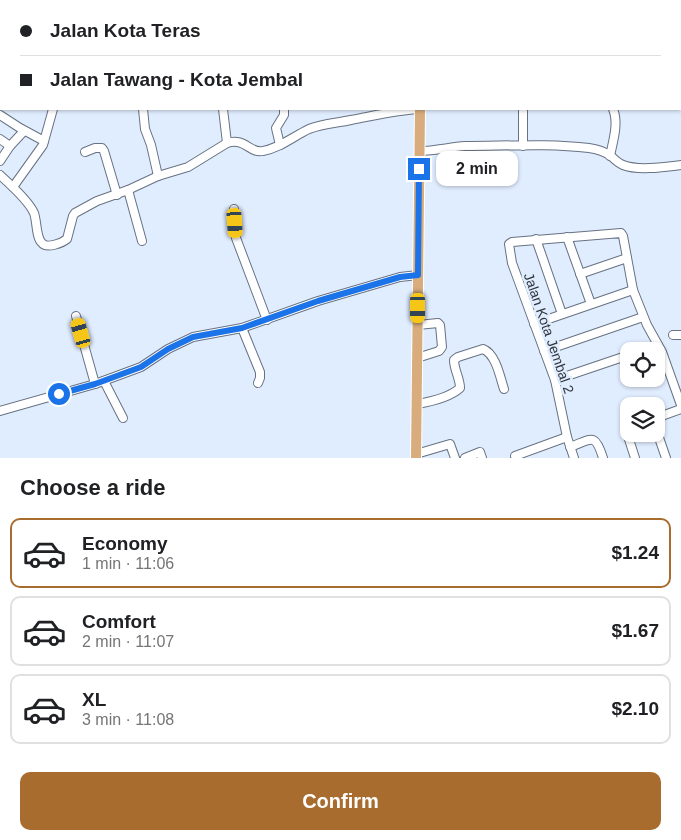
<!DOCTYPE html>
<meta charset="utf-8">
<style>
body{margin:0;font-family:Arial,sans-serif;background:#f2f2f2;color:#202124;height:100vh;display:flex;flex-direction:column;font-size:19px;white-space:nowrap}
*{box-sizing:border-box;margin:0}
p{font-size:16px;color:#757577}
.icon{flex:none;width:28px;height:28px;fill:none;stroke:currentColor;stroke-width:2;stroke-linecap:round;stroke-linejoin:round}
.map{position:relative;height:458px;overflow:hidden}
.panel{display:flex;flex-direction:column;background:#fff;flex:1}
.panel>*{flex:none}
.banner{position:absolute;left:0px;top:0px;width:681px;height:110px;box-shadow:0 1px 4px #0004;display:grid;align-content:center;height:110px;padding:0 20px;background:#fff}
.buttons{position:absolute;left:620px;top:342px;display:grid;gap:10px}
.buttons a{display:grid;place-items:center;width:45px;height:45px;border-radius:10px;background:#fff;box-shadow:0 1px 4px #0004;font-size:25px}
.end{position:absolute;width:22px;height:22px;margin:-11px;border:6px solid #1a73e8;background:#fff;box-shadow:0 0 0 2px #fff}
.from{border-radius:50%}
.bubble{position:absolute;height:35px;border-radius:10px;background:#fff;box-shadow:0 1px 4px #0004;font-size:16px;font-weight:600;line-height:35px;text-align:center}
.car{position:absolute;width:15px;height:30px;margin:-15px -8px;border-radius:6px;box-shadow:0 0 4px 1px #0007;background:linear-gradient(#f5c518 24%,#345 0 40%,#f5c518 0 76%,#345 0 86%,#f5c518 0)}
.banner b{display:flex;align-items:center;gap:18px;height:48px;font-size:19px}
.banner b+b{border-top:1px solid #e0e0e0}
.banner i{width:12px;height:12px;background:#202124}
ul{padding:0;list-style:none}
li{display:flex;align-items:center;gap:15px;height:70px;margin:0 10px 8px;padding:0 10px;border:2px solid #e0e0e0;border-radius:10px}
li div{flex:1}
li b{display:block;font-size:19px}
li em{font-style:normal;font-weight:600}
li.on{border-color:#a86c2e}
li>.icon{width:45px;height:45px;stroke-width:1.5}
h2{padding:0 20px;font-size:22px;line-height:60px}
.primary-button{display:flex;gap:10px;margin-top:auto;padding:10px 20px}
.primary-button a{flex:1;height:58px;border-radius:10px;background:#a86c2e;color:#fff;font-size:20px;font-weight:600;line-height:58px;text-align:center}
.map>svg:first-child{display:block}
</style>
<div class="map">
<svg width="681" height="458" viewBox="0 0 681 458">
<rect width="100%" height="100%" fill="#e0edff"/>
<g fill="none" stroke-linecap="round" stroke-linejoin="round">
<defs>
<g id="minor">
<path d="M10,0L11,1"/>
<path d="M281,0V1"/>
<path d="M394,0V1"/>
<path d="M579,0L580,1"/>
<path d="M620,0V1"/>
<path d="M210,1V0"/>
<path d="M680,13H681"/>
<path d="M0,91L1,90"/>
<path d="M143,109L145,129L151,145L158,176"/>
<path d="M223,109L227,143"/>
<path d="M523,109V146"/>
<path d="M0,115L20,128L44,141"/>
<path d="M0,139L10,146"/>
<path d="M280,145L276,128L284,115V109"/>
<path d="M420,151C435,151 450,147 465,146C506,146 548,143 589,148C597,149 605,152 611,156C615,160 618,163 623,165C638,171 665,167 681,165"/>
<path d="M85,152L95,148H102L104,151L117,195"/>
<path d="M610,156C613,141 619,123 613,109"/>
<path d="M0,161L10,146L24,131"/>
<path d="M0,175C10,184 29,201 34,213C37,221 36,238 42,243C47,249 62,243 67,239L73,216L75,213L97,201L128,190L158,176L188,167L227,143C245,137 250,154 263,151C280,148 294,136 309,129C322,124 337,123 351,120C373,116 396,110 420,109"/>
<path d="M13,187L43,145L53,109"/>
<path d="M128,190L142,241"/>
<path d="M234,209L236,238L267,320"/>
<path d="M567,237L591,304"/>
<path d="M536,239L562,314"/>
<path d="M580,274L627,258"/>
<path d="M76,316L95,384"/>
<path d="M534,324L633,290"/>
<path d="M242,328L260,372V378L258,383"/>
<path d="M673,335H681"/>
<path d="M544,351L643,317"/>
<path d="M640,351L658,345"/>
<path d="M417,358L439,351L442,347L440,325L438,323L418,325"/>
<path d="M555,380L629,355"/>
<path d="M104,381L123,418"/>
<path d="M417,404C429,402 450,397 460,388C460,378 454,370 454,360L458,357L483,349C496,354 500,377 504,389"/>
<path d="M0,411L95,384L141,367L168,349L193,337L242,328L318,301L400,277L418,275"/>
<path d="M656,418L681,409"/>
<path d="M656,429L666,458"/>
<path d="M626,430L635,458"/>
<path d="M570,447C592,439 595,432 603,458"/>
<path d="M416,454L450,444L455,458"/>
<path d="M515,456L567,437"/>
<path d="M465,458L480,452L482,458"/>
<path d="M574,458L567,437L555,380L512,263L509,244L512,242L621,233L623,236L633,290L647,325L662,352L681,405"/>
</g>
<g id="major">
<path d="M417,0V1"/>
<path d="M426,1V0"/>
<path d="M416,458L420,109"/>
</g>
</defs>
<use href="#minor" stroke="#677282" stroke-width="10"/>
<use href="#major" stroke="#fff" stroke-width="12"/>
<use href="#minor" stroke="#fff" stroke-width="8"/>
<use href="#major" stroke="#d8ac7c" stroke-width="10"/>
</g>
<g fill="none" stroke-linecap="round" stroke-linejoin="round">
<path stroke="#1a73e8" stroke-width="6" d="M59,394L95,384L141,367L168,349L193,337L242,328L318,301L400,277L418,275L419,169"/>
</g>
<g text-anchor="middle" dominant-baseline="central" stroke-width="5" stroke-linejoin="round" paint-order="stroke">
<g font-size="14" fill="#2f343b" stroke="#e0edff">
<text transform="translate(549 333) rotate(71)">Jalan Kota Jembal 2</text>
</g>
</g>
</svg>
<div class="buttons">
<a><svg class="icon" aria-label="locate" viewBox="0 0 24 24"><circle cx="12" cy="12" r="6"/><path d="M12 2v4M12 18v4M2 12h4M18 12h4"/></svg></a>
<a><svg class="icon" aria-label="layers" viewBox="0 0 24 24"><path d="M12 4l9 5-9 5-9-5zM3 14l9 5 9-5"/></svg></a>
</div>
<i class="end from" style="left:59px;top:394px"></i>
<i class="end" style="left:419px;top:169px"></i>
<div class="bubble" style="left:436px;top:151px;width:82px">2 min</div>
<i class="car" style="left:235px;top:223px;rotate:176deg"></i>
<i class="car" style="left:418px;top:308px;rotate:180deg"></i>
<i class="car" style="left:81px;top:333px;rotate:344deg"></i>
<div class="banner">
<b><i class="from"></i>Jalan Kota Teras</b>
<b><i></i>Jalan Tawang - Kota Jembal</b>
</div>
</div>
<section class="panel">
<h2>Choose a ride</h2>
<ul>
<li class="on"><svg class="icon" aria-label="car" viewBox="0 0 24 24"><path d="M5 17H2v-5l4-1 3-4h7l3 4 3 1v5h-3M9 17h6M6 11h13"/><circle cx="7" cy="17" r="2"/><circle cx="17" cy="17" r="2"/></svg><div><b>Economy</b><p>1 min · 11:06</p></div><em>$1.24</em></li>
<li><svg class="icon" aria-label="car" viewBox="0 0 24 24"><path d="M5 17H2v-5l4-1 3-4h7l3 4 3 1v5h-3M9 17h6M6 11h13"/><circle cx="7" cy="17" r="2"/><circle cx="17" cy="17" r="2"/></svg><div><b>Comfort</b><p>2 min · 11:07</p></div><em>$1.67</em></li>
<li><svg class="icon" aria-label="car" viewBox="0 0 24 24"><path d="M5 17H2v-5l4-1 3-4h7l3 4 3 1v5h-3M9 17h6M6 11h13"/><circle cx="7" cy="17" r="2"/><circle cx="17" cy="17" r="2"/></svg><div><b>XL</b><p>3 min · 11:08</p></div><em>$2.10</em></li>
</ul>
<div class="primary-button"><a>Confirm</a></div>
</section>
